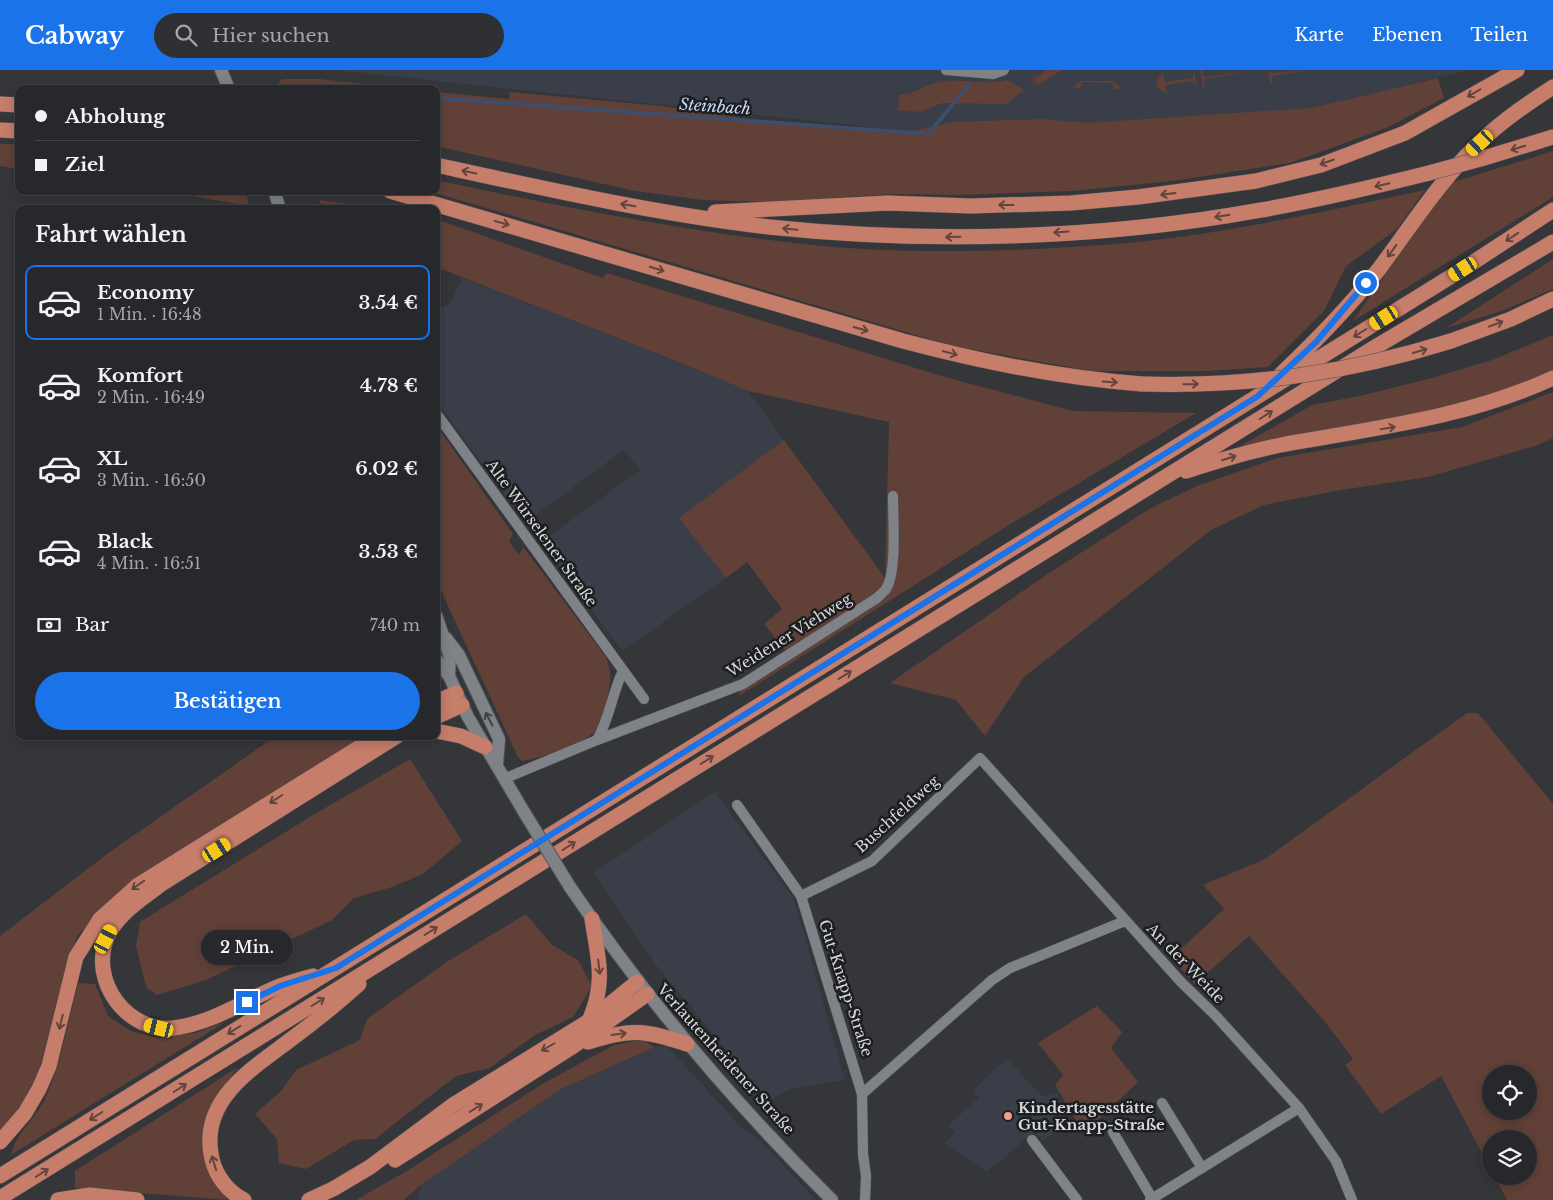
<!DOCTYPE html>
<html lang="de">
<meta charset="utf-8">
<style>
body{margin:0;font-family:"Libre Baskerville",serif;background:#2f3034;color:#f1f3f6;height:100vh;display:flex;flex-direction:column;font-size:19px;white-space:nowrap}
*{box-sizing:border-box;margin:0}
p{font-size:16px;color:#a4a6a9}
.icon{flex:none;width:28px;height:28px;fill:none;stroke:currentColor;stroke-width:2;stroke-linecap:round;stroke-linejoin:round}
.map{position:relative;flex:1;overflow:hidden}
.drawer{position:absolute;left:15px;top:135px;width:425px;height:535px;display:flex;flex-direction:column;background:#27282c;border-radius:10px;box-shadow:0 2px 12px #0003,0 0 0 1px #434448}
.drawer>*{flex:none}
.hud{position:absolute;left:15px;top:15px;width:425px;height:110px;border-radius:10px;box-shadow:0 2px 12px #0003,0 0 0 1px #434448;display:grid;align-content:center;height:110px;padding:0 20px;background:#27282c}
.tools{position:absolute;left:1482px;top:995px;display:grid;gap:10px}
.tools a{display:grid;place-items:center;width:55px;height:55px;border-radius:50%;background:#27282c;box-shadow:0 2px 12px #0003,0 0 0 1px #434448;font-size:25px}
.end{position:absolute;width:22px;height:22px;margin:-11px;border:6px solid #1a73e8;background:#fff;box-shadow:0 0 0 2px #fff}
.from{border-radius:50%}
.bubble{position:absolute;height:35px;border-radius:18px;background:#27282c;box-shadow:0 2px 12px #0003,0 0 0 1px #434448;font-size:16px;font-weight:600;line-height:35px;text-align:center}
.car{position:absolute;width:15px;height:30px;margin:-15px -8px;border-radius:6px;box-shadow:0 0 4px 1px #0007;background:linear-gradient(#f5c518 24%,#345 0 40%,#f5c518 0 76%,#345 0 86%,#f5c518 0)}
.hud b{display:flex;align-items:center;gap:18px;height:48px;font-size:19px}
.hud b+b{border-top:1px solid #434448}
.hud i{width:12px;height:12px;background:#f1f3f6}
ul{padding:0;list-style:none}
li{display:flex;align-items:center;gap:15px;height:75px;margin:0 10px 8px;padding:0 10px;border:2px solid transparent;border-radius:10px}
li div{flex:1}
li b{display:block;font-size:19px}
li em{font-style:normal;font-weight:600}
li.current{border-color:#1a73e8}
li>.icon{width:45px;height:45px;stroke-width:1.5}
h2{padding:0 20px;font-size:22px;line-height:60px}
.pay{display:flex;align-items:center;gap:12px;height:55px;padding:0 20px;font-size:19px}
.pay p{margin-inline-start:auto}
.cta{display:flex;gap:10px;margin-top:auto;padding:10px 20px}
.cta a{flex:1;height:58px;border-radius:30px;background:#1a73e8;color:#fff;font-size:20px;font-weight:600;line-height:58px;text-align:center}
header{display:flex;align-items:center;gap:30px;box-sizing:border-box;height:70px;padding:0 25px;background:#1a73e8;color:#fff}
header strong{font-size:24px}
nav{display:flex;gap:28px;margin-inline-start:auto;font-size:18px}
.search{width:350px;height:45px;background:#2f3034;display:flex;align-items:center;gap:12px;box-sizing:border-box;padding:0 18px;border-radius:28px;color:#a4a6a9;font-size:19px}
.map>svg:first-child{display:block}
</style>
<header>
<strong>Cabway</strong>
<div class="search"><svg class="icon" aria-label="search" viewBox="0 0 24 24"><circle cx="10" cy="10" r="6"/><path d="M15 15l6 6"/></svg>Hier suchen</div>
<nav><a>Karte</a><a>Ebenen</a><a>Teilen</a></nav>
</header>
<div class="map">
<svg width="1553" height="1130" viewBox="0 0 1553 1130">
<rect width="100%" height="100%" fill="#34363a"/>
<g fill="#393e48">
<path d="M334,0H1463L1466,1L1311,38L994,70Z"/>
<path d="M462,208L679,292L748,321L784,370L680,448L726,508L622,581L541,472L640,400L624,380L526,452L436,331V239L449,235Z"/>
<path d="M715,722L794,829L845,1010L793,1018L769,1031L659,899L594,803Z"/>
<path d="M667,976L742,1058L765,1075L816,1130H417L421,1115L561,1019L655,977Z"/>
<path d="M1007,988L1041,1026L1057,1023L1060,1038L1053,1064L1043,1071L1035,1061L987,1102L944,1073L955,1063L948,1055L979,1028L973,1021Z"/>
</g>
<g fill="#614037" fill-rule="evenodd">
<path d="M1047,0H1062L1038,15L1032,10Z"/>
<path d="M1193,0H1194L1197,18L1194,11L1166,15L1167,22C1159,22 1155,17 1157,10L1163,3L1165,12L1193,8Z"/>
<path d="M1200,0H1202L1204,7L1260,0L1204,9L1205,16L1203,17Z"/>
<path d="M1268,0L1271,3L1311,0L1272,6V13H1270Z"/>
<path d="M1438,8L1444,28L1386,58L1290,93L1173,111L1072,121L959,125L893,124L765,132L702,130L630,120L436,76V22L509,29L510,22L661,36L782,54L903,63L953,52L1044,49L1087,53L1311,38Z"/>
<path d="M282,9H319L409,19H274Z"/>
<path d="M1008,10L1024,20L1007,34L942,33L921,42L898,40L899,25C915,24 922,16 936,13C960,7 985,16 1008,10Z"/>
<path d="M1081,11H1114L1120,18L1113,20V13L1082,12L1081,19L1075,18L1076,14Z"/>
<path d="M0,74H19V99L0,96Z"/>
<path d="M1553,81V127L1353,251L1447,114Z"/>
<path d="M436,110C564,137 692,163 822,176C922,185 1038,181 1138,172C1235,162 1330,140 1425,120L1397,159L1346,196L1324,241L1268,297L1208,301H1091L953,276L429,121H436Z"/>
<path d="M164,121H246L249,136Z"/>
<path d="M319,130L384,139H323Z"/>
<path d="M436,149L603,208L607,203L945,307L1073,341L1196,343L1009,455L739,626L741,612L787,582L764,554L782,539L747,492L726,508L679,448L784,370L885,508L889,352L748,321L679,292L436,197Z"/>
<path d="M1553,189V219L1502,241L1446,258Z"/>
<path d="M1553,265V301L1467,334L1317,363L1240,376L1312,335L1360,326L1432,308L1492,290Z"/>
<path d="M1553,322V368L1535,376L1428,407L1341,420L1264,435L1211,460L1024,607L985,666L956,630L890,613L1046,505L1151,438L1197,416L1277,388L1462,357Z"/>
<path d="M436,355L513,464L509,471L519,485L523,477L606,587C612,602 611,613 607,629C605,638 603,651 598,658C583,676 545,686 523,691L518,687L436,510Z"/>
<path d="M1467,643H1478L1553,734V1130H1507L1494,1106H1529V1069H1491V1100L1441,1006L1381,1044L1345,995L1353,989L1327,954L1249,866L1195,914L1171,888L1224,839L1203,815L1265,789ZM1491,1004H1529V1041H1491Z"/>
<path d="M276,666H372L117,825L77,866L38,1004L13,1051L0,1064V866L107,784Z"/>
<path d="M410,689L462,771L423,804L392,817L354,828L332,850L206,910L157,925L146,917L136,876L140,852L313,745Z"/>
<path d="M526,844L552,875L578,890L592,916L573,947L535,965L490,998L456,1006L375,1069L354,1070L306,1099L279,1093L277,1069L255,1044L280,1022L296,1000L360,970L367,949L448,891Z"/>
<path d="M78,913L95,914L108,946L131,961L159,968L195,963L225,952L11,1085C16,1063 35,1049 45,1029C60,996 69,949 78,913Z"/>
<path d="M1097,936L1122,962L1111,978L1138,1012L1084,1063L1055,1015L1063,1005L1038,973Z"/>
<path d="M642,970L655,977L561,1019L421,1115L404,1130H356L405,1102L544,1013L614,975Z"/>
<path d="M238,997C202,1046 187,1077 228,1130L75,1118V1101Z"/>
</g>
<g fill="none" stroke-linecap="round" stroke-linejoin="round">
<g stroke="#3e4d69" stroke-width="4">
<path d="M284,17L305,19"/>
<path d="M436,28L928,64L969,15"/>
</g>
<defs>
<g id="street">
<path d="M946,0L993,4L1004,0"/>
<path d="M436,343L644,629"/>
<path d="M597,670C610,648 612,623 623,601"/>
<path d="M506,708L597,670L743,614L877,528C880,525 884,522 886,519C897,503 893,448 893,426"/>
<path d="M737,735L801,826L862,1024L863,1084L866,1106L865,1130"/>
<path d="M801,826L872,791L980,688L1181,912L1216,946L1299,1038L1336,1091L1352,1130"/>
<path d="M862,1024L992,910L1010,898L1125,851"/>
<path d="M1162,1033L1202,1098"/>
<path d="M1113,1062L1152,1128"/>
<path d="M1032,1070L1077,1130"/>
<path d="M1150,1130L1299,1038"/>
</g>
<g id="secondary">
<path d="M221,0L229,19"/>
<path d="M274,121L280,139"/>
<path d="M436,545L450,587L449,606"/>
<path d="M446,568L459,585L499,669L497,695"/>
<path d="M436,589L449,606L468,647L524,742"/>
<path d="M570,817C647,930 735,1034 832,1130"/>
</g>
<g id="highway">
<path d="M0,34L19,35"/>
<path d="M0,60L19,61"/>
<path d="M1484,88L1553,67"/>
<path d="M436,95C546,119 657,144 769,157C931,174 1101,169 1261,140C1318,130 1373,117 1429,103"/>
<path d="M390,121L903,271C982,292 1060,308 1142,314"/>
<path d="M715,142L888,133L971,136L1071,133L1138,127L1256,111L1321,95L1405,63L1517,0"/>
<path d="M1451,271L1511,249L1553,229"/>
<path d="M1281,304C1316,271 1349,237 1379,199C1408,160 1434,120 1467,85C1492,58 1522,37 1553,17"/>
<path d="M1186,401C1217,391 1249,381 1281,375C1374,358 1466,348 1553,308"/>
<path d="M436,632L456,623"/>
<path d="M436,647L462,635"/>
<path d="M436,661L461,666L485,677"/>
<path d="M313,906C302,909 291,912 280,916C245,930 213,953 174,958C128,963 89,912 107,868C116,845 141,830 160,815L397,666"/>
<path d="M590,949C606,911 598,888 592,849"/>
<path d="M588,972C632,958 644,960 687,974"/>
<path d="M0,1072L25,1043L39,1019L49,996L76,887L100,849L138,815L371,670"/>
<path d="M395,1090L572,977L647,924"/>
<path d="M0,1106L1463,199L1553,140"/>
<path d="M0,1128L1377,276L1553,172"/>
<path d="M58,1130L90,1125L137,1130"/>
<path d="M244,1130C228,1122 216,1106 212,1089C198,1029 254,998 294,967C317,950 338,933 359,914"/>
<path d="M309,1130L333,1119L370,1097L453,1035L589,951L637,912"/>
</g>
</defs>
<use href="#street" stroke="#515255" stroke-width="11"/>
<use href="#secondary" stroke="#515255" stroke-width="14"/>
<use href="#highway" stroke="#515255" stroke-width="16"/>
<use href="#street" stroke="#7f8287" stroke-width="10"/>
<use href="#secondary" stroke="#7f8287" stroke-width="12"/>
<use href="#highway" stroke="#c67d69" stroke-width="15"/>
<defs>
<path id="secondary-bridge" d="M524,742L570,817"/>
<g id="highway-bridge">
<path d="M1429,103L1484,88"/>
<path d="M1142,314C1250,317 1348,303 1451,271"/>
</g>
</defs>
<use href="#secondary-bridge" stroke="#515255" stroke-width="14" stroke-linecap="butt"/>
<use href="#highway-bridge" stroke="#515255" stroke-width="16" stroke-linecap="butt"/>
<use href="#secondary-bridge" stroke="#7f8287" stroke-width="12"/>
<use href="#highway-bridge" stroke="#c67d69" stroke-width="15"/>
</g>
<defs><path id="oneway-shaft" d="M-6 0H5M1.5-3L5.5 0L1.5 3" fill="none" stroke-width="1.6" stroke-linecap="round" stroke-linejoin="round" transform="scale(1.25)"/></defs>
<g stroke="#61443d">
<use href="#oneway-shaft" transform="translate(1474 23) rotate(150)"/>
<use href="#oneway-shaft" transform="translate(1518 78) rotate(163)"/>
<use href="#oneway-shaft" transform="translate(1327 92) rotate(161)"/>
<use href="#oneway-shaft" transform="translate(469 102) rotate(-168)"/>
<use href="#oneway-shaft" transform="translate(1382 115) rotate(166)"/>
<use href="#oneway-shaft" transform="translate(1168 124) rotate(173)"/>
<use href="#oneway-shaft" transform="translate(628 135) rotate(-170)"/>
<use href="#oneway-shaft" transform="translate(1006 135) rotate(180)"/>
<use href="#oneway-shaft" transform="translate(1222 146) rotate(171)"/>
<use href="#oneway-shaft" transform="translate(502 153) rotate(16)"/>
<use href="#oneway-shaft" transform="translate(790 159) rotate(-175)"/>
<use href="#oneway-shaft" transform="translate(1061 162) rotate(176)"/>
<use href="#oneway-shaft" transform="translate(953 167) rotate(179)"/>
<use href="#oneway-shaft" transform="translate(1512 167) rotate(146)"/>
<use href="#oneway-shaft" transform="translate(1392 181) rotate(126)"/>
<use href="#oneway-shaft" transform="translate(657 199) rotate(17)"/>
<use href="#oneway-shaft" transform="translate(1496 254) rotate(-21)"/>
<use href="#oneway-shaft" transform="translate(861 259) rotate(16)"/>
<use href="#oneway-shaft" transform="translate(1360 263) rotate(148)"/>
<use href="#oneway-shaft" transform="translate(1420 281) rotate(-16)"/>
<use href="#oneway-shaft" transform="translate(950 283) rotate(15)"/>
<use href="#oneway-shaft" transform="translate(1110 312) rotate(4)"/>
<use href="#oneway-shaft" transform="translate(1191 314) rotate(-1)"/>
<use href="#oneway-shaft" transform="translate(1266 345) rotate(-32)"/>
<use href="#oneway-shaft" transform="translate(1388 358) rotate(-10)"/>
<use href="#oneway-shaft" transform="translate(1229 388) rotate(-17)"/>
<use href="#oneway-shaft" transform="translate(845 605) rotate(-32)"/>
<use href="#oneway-shaft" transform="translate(707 690) rotate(-32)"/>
<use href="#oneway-shaft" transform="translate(276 729) rotate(148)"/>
<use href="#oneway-shaft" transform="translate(569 776) rotate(-32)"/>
<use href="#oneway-shaft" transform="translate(138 815) rotate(145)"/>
<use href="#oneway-shaft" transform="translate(431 861) rotate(-32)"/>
<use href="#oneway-shaft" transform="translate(599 897) rotate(83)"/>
<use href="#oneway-shaft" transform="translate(318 932) rotate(-32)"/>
<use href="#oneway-shaft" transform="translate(61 952) rotate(104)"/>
<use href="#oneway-shaft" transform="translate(234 960) rotate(148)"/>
<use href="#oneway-shaft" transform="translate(619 964) rotate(-8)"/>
<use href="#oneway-shaft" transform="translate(548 977) rotate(150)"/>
<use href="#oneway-shaft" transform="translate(180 1018) rotate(-32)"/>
<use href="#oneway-shaft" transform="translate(476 1038) rotate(-32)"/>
<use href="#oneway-shaft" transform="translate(96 1046) rotate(148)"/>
<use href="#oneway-shaft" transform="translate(214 1093) rotate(-107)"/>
<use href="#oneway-shaft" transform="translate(42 1103) rotate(-32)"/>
</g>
<use stroke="#3f4143" href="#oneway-shaft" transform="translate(489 649) rotate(-118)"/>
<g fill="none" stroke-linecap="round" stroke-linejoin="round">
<path stroke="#1a73e8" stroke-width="6" d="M247,932L280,916L336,898L1258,326L1316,272L1366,213"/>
</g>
<circle fill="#f49e88" stroke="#1d1e1f" stroke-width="2" cx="1008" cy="1046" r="5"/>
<g text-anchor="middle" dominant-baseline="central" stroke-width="5" stroke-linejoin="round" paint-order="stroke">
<g font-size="15" fill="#d8d9dc" stroke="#1d1e1f">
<text transform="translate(542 463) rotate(54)">Alte Würselener Straße</text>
<text transform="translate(789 565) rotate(-32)">Weidener Viehweg</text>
<text transform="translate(897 744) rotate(-42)">Buschfeldweg</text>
<text transform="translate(1186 893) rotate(46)">An der Weide</text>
<text transform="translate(846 918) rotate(72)">Gut-Knapp-Straße</text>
<text transform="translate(726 989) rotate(48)">Verlautenheidener Straße</text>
</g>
<g font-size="15" font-weight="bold" fill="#d8d9dc" stroke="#1d1e1f" text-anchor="start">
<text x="1018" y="1037">Kindertagesstätte<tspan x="1018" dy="17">Gut-Knapp-Straße</tspan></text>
</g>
<g font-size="16" font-style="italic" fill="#cbdcfd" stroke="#1d1e1f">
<text transform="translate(715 36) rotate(4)">Steinbach</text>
</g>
</g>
</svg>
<div class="tools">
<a><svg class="icon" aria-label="locate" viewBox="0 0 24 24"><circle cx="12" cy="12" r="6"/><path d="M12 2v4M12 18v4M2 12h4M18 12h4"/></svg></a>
<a><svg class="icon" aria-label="layers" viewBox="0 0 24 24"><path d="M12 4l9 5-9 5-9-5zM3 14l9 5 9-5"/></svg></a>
</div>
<i class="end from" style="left:1366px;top:213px"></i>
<i class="end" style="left:247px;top:932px"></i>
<div class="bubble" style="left:201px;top:860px;width:92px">2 Min.</div>
<i class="car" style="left:1480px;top:73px;rotate:228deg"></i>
<i class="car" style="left:1463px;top:199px;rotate:238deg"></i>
<i class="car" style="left:1384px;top:248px;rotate:238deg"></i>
<i class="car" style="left:217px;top:780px;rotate:58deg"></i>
<i class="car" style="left:106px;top:869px;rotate:28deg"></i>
<i class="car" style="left:159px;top:958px;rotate:284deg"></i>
<div class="hud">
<b><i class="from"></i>Abholung</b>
<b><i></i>Ziel</b>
</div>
<section class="drawer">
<h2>Fahrt wählen</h2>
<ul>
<li class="current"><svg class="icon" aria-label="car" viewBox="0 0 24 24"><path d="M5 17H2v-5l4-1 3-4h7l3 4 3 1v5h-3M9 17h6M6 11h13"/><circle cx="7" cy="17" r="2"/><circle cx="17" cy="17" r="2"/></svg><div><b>Economy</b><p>1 Min. · 16:48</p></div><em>3.54 €</em></li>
<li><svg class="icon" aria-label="car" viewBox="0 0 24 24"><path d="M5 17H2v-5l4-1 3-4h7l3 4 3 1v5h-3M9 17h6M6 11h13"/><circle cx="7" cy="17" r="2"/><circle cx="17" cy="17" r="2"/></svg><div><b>Komfort</b><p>2 Min. · 16:49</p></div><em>4.78 €</em></li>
<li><svg class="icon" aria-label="car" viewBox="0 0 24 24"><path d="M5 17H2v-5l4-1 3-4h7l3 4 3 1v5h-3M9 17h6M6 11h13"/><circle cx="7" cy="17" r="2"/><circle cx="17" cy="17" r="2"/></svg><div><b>XL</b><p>3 Min. · 16:50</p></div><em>6.02 €</em></li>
<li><svg class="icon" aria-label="car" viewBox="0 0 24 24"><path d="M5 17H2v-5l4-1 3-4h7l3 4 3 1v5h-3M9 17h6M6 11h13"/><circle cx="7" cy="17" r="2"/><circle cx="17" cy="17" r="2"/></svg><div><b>Black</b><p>4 Min. · 16:51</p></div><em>3.53 €</em></li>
</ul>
<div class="pay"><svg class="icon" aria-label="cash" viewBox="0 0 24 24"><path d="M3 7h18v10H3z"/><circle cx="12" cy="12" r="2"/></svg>Bar<p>740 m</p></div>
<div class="cta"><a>Bestätigen</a></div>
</section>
</div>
